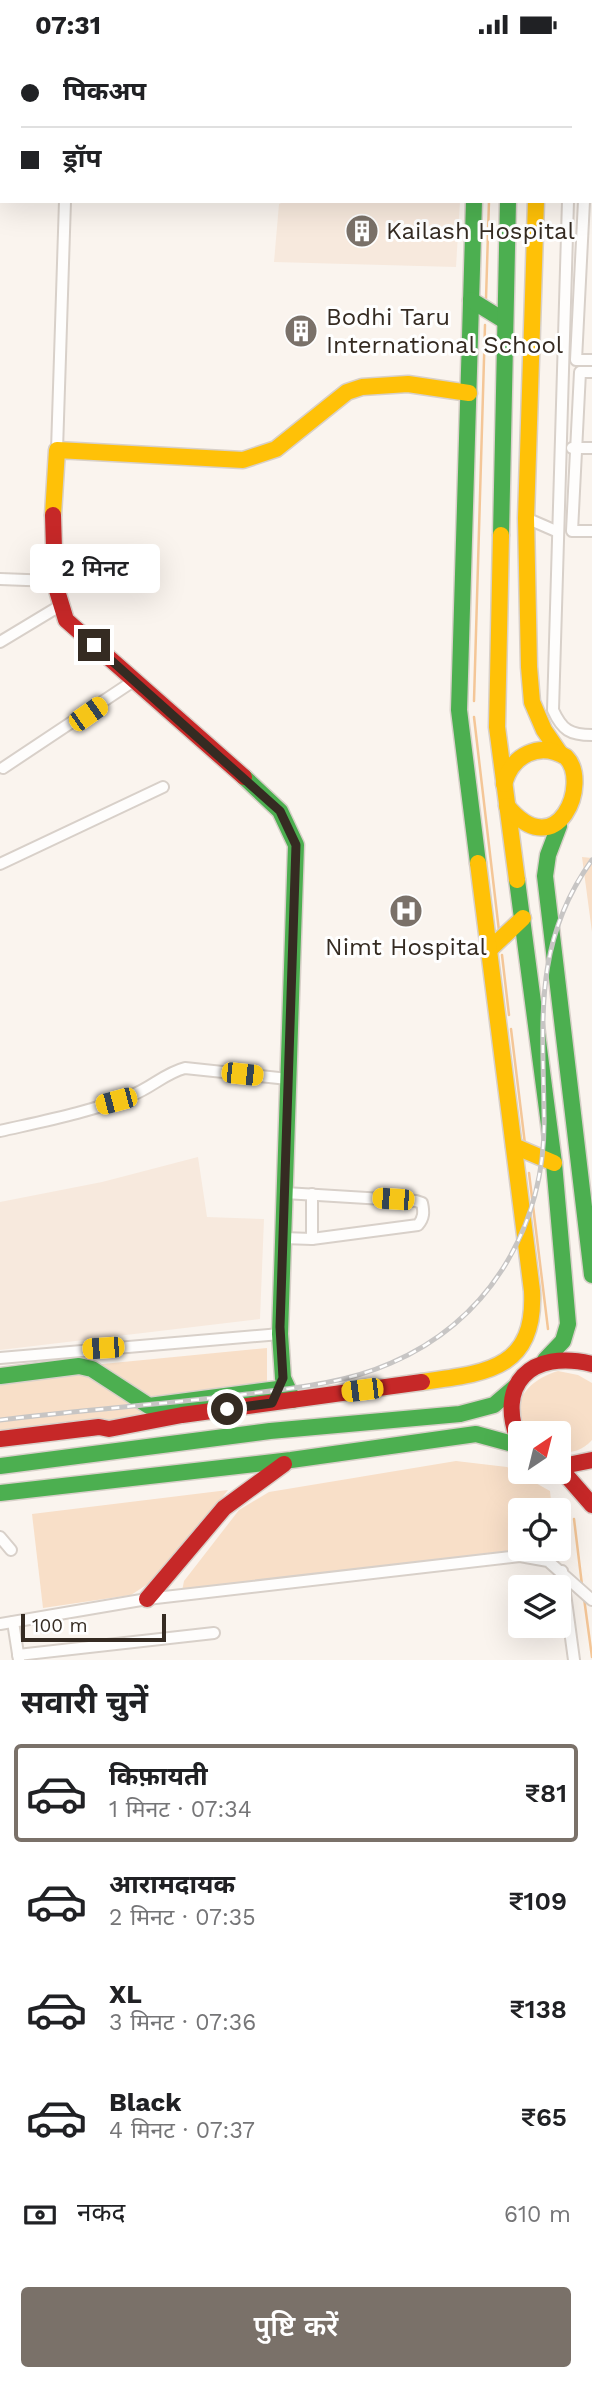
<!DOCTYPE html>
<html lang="hi">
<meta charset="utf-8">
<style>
body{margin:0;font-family:"Work Sans","Noto Sans Devanagari",sans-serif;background:#f2f2f2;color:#202124;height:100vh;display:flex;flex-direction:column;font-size:26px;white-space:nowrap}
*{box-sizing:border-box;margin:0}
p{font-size:23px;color:#757577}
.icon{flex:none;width:38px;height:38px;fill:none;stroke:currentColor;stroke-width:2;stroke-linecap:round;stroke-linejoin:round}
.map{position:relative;height:1611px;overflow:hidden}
.side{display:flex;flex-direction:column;background:#fff;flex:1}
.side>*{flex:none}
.hud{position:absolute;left:0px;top:0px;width:593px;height:154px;box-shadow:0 7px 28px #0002;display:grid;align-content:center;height:154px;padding:0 21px;background:#fff}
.needle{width:46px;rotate:35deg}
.tools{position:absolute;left:508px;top:1372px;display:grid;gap:14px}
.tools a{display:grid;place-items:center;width:63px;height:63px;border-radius:7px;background:#fff;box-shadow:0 7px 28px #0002;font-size:35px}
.scale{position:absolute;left:21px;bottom:18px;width:145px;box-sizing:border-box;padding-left:7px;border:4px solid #352b22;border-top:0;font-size:19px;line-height:24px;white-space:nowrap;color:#352b22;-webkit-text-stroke:5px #fff;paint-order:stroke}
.end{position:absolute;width:32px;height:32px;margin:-16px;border:9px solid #352b22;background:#fff;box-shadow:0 0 0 4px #fff}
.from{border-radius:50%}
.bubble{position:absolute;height:49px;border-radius:7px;background:#fff;box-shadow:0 7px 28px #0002;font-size:23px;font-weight:600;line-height:49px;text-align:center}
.car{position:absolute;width:21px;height:42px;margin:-21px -10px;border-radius:9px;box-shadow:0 0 5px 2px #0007;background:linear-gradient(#f5c518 24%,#345 0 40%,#f5c518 0 76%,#345 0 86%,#f5c518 0)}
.hud b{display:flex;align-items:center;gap:24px;height:66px;font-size:26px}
.hud b+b{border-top:2px solid #e0e0e0}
.hud i{width:18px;height:18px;background:#202124}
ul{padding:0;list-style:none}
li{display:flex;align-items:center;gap:21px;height:98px;margin:0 14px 10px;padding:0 7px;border:4px solid transparent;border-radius:7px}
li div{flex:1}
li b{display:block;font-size:26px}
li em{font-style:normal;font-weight:600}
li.selected{border-color:#7a7169}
li>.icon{width:63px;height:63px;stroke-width:1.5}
h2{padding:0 21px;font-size:32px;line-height:84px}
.pay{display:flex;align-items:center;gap:18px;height:77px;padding:0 21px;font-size:26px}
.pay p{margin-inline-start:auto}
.action{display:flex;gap:14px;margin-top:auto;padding:14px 21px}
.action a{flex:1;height:80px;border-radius:7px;background:#7a7169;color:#fff;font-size:28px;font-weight:600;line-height:80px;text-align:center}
.status{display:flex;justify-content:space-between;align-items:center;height:49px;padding:0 35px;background:#fff;direction:ltr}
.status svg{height:19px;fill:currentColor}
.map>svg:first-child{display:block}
</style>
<div class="status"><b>07:31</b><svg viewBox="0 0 49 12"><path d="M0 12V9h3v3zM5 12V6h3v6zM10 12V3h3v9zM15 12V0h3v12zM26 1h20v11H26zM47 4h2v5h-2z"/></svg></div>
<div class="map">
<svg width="592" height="1611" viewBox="0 0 592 1611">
<rect width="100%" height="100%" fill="#faf4ee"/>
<g fill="#f7e9dd">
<path d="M286,152H460L456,218L274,213L279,155Z"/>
<path d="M198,1108L207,1168L264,1170L260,1270L0,1301V1153L102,1133Z"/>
</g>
<g fill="#f8dfc8">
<path d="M582,808L592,809V883Z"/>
<path d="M267,1299V1347L254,1356L0,1383V1325Z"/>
<path d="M558,1322L578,1326L592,1334V1391C582,1402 573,1403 558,1405V1384H526C506,1354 529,1331 558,1322Z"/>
<path d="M456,1412L507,1418L550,1442L552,1461H520V1500H523L182,1542L184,1532L239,1461L269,1443Z"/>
<path d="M228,1441L160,1527L131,1546L43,1559L32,1465Z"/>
</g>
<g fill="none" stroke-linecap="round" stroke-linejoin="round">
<g stroke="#f4c697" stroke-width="2.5">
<path d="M494,2V0"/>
<path d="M486,250L489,152"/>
<path d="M474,652L485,276"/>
<path d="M474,668L499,882"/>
<path d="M502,906L509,966"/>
<path d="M511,980L525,1095"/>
<path d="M529,1124L548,1280"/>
<path d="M574,1470L582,1536"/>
<path d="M584,1549L592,1608"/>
</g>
<defs>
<g id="street">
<path d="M178,2V0"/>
<path d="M573,2V0"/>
<path d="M584,2V0"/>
<path d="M0,58H2"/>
<path d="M592,93V94"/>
<path d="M568,152L553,661C562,681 570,686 592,686"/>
<path d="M584,152L576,311H592"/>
<path d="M592,323H580L572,482H592"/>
<path d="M572,399H592"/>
<path d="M57,401L65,152"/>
<path d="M526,469L556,482"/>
<path d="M0,530L53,532"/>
<path d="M0,593L58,558"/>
<path d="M3,719L135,631"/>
<path d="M0,815L163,738"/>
<path d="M0,1082C44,1072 91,1063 132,1046C151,1039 165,1024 185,1019L288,1030"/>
<path d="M312,1145V1190"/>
<path d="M283,1189L312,1190L418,1176C424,1169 424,1163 422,1154L416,1152L285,1144"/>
<path d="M0,1309L280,1285"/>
<path d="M0,1488L11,1501"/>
<path d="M562,1522L574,1611"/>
<path d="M13,1573L19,1611"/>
<path d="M0,1575L147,1550L520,1507L548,1512L592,1551"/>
<path d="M18,1606L214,1584"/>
</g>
<g id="fast">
<path d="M479,0V2"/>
<path d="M513,0V2"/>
<path d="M541,0V2"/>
<path d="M474,152L459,661L478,814"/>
<path d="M471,251L505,272"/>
<path d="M501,486L508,152"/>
<path d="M244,728L280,762L296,796L280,1285L283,1329L293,1351"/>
<path d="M559,777L548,806L545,827L592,1226"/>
<path d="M517,831L554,1114L568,1275L563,1292L545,1311"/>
<path d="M0,1327L79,1317L92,1320L149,1357L278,1340"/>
<path d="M0,1417L270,1382L460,1365L494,1356L515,1338"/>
<path d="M0,1444L291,1411L476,1385L520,1397"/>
</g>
<g id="slow">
<path d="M536,152L526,469L529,618L532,653L544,681L559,703"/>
<path d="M53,466L57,401L243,411L276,400L347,343L362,338L408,335L469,344"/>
<path d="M501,486L497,678L517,831"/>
<path d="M504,735C512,706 539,692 566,708C591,733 558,818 507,757"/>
<path d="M488,902L523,869"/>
<path d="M514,1097L554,1114"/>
<path d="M422,1333C486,1324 536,1321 532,1242L478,814"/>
</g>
<g id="jam">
<path d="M53,466L55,535L66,571L244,728"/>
<path d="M0,1390L99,1378L109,1380L182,1366L422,1333"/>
<path d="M520,1395C494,1335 531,1300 592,1315"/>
<path d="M558,1418L592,1411"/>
<path d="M559,1418L592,1456"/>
<path d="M147,1550L224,1459L284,1415"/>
</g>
</defs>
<use href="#street" stroke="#d8d0c9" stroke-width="14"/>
<use href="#fast" stroke="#d8d0c9" stroke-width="19"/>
<use href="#slow" stroke="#d8d0c9" stroke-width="19"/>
<use href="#jam" stroke="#d8d0c9" stroke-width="19"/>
<use href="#street" stroke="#fefdfc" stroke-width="10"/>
<use href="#fast" stroke="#4caf50" stroke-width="16"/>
<use href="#slow" stroke="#ffc107" stroke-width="16"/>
<use href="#jam" stroke="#c62828" stroke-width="16"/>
<defs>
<path id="rail" d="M0,1371C82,1361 165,1355 247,1345C296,1339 346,1334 391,1314C493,1270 547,1172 544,1064C543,970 533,893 592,811"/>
</defs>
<use href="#rail" stroke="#c7c5c4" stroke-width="5"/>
<use href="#rail" stroke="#fff" stroke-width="2.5" stroke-dasharray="8" stroke-linecap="butt"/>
</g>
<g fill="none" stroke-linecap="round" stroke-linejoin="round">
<path stroke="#352b22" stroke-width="9" d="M94,596L280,762L296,796L280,1278L283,1329L272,1354L227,1360"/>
</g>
<defs>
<symbol id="building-disc" viewBox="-11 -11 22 22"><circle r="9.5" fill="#7a7169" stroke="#fff"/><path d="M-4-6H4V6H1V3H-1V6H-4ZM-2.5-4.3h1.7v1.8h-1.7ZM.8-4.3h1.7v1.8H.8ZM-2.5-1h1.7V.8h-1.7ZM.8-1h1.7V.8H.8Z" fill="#fff"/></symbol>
<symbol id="hospital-disc" viewBox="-11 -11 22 22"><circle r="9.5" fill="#7a7169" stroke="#fff"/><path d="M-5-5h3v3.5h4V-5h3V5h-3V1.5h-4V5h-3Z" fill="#fff"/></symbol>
</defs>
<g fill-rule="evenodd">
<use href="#building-disc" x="343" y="163" width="38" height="38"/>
<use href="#building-disc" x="282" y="263" width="38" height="38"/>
<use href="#hospital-disc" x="387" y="843" width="38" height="38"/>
</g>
<g text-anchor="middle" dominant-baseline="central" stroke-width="6" stroke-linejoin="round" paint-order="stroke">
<g font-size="24" fill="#352b22" stroke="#fff" text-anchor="start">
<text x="386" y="182">Kailash Hospital</text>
<text x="326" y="268">Bodhi Taru<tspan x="326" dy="28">International School</tspan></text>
<text x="406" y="898" text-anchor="middle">Nimt Hospital</text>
</g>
</g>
</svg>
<div class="tools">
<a><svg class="needle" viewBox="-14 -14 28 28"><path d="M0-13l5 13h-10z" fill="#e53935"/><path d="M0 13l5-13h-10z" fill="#757577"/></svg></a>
<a><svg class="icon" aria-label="locate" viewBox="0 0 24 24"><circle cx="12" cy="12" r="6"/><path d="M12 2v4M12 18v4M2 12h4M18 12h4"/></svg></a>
<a><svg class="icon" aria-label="layers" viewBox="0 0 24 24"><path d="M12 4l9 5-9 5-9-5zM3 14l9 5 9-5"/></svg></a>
</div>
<div class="scale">100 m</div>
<i class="end from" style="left:227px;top:1360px"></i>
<i class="end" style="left:94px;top:596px"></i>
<div class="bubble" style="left:30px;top:495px;width:130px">2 मिनट</div>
<i class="car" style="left:88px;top:665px;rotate:55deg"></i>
<i class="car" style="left:242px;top:1025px;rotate:96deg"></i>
<i class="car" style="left:116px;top:1052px;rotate:255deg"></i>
<i class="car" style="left:393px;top:1150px;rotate:274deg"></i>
<i class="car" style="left:103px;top:1299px;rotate:266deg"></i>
<i class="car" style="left:362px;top:1341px;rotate:263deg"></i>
<div class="hud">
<b><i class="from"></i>पिकअप</b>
<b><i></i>ड्रॉप</b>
</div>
</div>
<section class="side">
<h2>सवारी चुनें</h2>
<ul>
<li class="selected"><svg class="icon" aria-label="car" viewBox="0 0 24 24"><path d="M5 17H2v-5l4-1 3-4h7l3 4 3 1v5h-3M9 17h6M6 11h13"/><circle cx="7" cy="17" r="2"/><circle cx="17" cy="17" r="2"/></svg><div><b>किफ़ायती</b><p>1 मिनट · 07:34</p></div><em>₹81</em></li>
<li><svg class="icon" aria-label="car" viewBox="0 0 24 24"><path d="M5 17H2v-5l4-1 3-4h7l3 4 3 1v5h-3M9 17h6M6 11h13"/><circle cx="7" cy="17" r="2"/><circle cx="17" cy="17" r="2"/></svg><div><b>आरामदायक</b><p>2 मिनट · 07:35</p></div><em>₹109</em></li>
<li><svg class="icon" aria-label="car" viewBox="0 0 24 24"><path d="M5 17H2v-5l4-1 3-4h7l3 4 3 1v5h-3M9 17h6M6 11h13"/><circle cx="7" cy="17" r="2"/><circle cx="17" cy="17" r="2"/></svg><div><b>XL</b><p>3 मिनट · 07:36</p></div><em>₹138</em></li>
<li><svg class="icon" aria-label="car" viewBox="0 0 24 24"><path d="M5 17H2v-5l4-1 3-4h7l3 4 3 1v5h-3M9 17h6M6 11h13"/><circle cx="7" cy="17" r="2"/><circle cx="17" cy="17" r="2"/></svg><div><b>Black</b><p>4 मिनट · 07:37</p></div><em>₹65</em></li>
</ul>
<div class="pay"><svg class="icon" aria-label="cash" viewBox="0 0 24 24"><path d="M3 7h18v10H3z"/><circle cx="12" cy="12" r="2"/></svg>नकद<p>610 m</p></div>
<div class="action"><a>पुष्टि करें</a></div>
</section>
